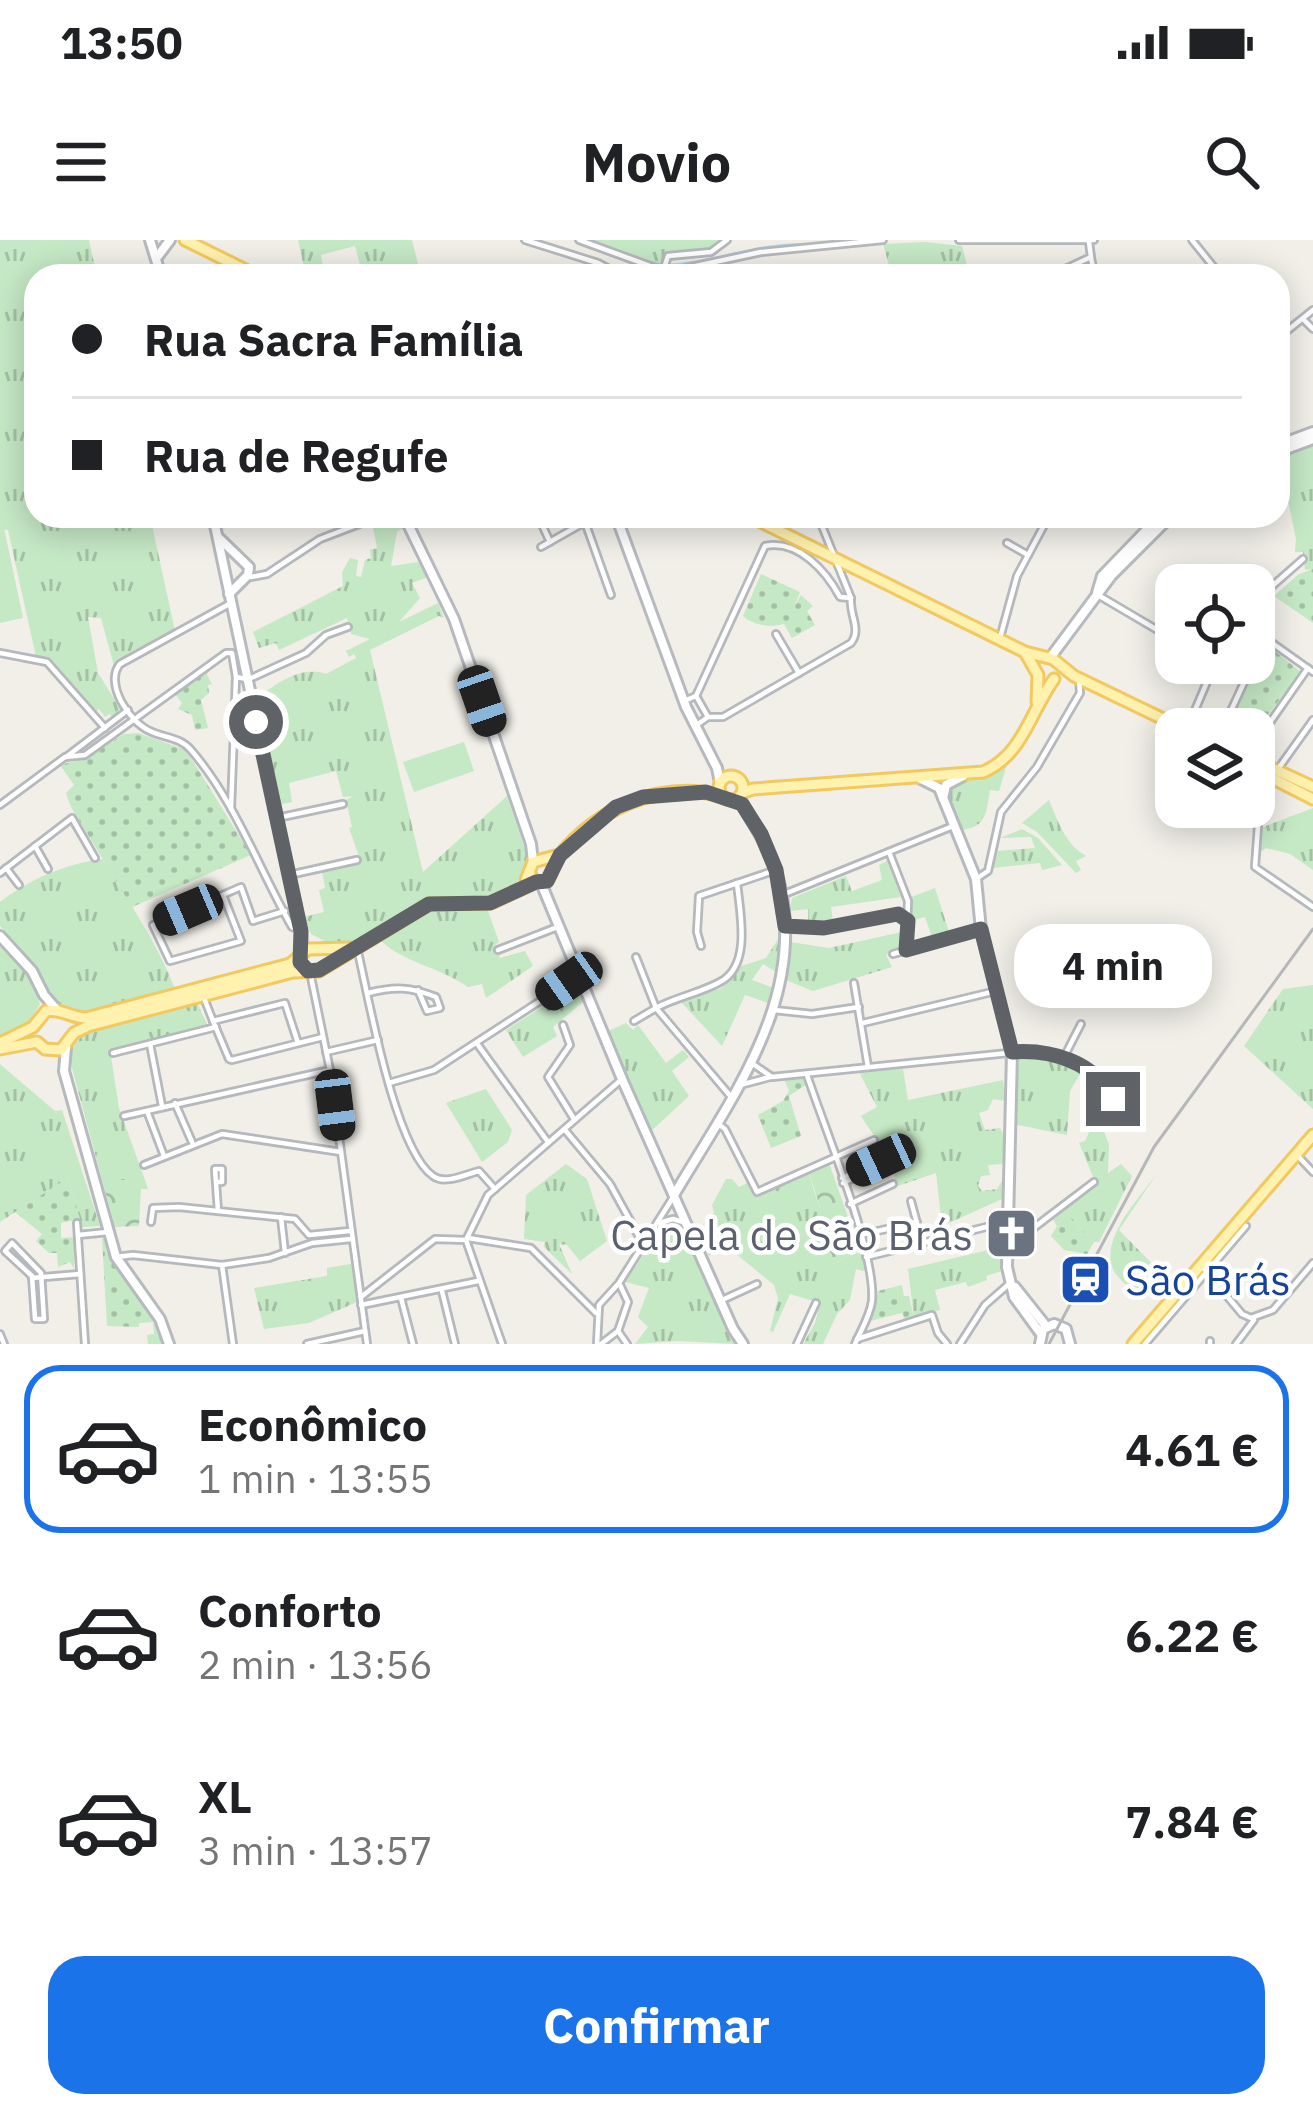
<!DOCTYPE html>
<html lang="pt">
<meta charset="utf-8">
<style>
body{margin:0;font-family:"IBM Plex Sans",sans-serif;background:#f6f6f6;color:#202124;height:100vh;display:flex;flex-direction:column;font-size:45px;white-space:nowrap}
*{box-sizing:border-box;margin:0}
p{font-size:39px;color:#757577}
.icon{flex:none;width:66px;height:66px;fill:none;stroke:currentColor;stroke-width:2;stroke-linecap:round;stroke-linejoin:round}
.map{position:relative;height:1104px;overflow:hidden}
.drawer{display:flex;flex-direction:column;background:#fff;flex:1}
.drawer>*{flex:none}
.top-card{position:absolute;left:24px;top:24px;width:1266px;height:264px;border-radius:36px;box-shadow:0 6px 30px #0003;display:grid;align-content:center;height:264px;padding:0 48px;background:#fff}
.controls{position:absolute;left:1155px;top:324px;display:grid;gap:24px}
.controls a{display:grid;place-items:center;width:120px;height:120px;border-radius:24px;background:#fff;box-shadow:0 6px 30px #0003;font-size:60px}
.end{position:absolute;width:54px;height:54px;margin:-27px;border:15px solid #5f6368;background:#fff;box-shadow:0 0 0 6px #fff}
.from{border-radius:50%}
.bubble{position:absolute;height:84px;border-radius:36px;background:#fff;box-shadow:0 6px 30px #0003;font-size:39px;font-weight:700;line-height:84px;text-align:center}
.car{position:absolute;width:36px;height:72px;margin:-36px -18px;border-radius:15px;box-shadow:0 0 9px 3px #0007;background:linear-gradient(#222 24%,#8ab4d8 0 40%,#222 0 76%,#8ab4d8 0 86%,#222 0)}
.top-card b{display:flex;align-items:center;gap:42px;height:114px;font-size:45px}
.top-card b+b{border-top:3px solid #e0e0e0}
.top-card i{width:30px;height:30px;background:#202124}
ul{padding:21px 0 0;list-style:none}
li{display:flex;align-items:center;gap:36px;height:168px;margin:0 24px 18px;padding:0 24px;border:6px solid transparent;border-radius:36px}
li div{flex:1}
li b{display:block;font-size:45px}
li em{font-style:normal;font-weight:700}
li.active{border-color:#1a73e8}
li>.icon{width:108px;height:108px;stroke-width:1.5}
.button{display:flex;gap:24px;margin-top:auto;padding:24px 48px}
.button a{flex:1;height:138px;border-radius:36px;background:#1a73e8;color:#fff;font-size:48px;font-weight:700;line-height:138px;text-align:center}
.status{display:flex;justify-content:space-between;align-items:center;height:84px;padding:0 60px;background:#fff;direction:ltr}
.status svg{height:33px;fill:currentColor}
header{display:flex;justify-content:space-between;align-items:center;height:156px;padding:0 48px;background:#fff;font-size:54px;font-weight:700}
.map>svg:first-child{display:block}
</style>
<div class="status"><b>13:50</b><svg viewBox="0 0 49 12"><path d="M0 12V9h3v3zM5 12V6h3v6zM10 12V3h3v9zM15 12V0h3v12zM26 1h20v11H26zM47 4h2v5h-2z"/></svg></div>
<header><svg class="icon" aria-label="menu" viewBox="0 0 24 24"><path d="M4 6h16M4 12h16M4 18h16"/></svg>Movio<svg class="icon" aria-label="search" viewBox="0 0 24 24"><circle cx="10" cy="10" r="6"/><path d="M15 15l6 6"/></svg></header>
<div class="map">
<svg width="1313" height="1104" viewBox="0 0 1313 1104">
<defs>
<pattern id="grass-tufts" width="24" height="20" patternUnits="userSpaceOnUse" patternTransform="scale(3)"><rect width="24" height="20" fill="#c5e8c5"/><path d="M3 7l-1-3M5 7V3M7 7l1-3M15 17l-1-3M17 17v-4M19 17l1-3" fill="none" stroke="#a3c0a4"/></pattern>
<pattern id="forest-crowns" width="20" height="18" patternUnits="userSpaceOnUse" patternTransform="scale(3)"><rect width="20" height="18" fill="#c5e8c5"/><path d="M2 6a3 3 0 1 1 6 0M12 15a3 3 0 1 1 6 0" fill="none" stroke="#a3c0a4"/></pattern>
<pattern id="park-dots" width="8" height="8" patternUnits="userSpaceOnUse" patternTransform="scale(3)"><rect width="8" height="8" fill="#c5e8c5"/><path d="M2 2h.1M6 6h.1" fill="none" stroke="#a3c0a4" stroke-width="1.8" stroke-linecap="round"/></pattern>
</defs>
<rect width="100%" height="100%" fill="#f1efe8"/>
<g fill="url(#grass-tufts)">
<path d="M0,0H89L97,36H36V276H150L175,391L114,426L101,378L88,377L98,433L120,468L113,478L110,474L105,477L99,469L95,472L48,420L36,417L8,290L0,289Z"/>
<path d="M298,0H412L421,36H363L355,6L321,15L325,36H306Z"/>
<path d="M593,0H719C701,18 682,7 663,15L661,25Z"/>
<path d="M925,2L962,6L970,36H892L883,4Z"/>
<path d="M1313,204V329L1305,330L1303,312H1295L1296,299L1279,217Z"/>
<path d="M399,283L403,288L397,292L391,326L419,322L428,337L412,343L420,358L399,382L438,363L444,378L439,376L370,410L423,632L507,556L527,615L523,634L513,647L482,658L432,657L349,703L334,706L311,694L304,677L324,672L319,650L325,648L322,631L361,622L349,588L352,587L346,560L353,556L343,557L336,531L289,543L292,562L278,565L267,511L271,509L270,497L279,494L278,486L262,489L256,459C273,445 303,424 326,434L356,418L354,414L349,417L346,411L370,399L351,394L347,378L279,410L276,403L259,408L253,392L343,346L342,332L350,318L358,320L356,336L361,337L365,320L371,318L370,310L377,308L373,288Z"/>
<path d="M1007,524L999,551L990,550C986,573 987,587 961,590L947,549C964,535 988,536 1007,524Z"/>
<path d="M1049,560C1058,581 1065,604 1086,616L1076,621L1081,630L1076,633L1037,592L1022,583Z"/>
<path d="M1313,568V630L1290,614L1266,608L1256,615L1263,587Z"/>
<path d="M1022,589L1038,598L1062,625L1042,630L1040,623L993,628L997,611L1035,608L1031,597L1000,598Z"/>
<path d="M103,619C129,663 157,702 175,749L75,773L56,763L39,732L0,686V662C30,639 65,624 103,619Z"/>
<path d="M887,621L901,657L831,667L833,682H808V669L790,671L792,658L846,636L852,651L882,640L879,625Z"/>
<path d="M935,648L949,692L932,697L925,677L910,681L909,658Z"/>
<path d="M441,667L487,668L499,702L495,705L500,718L525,711L533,726L486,758L482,744L468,747C440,727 403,723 379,699L428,669Z"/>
<path d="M902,692L898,709L886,715L892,727L813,751L786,740L790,702L829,708Z"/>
<path d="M780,696L776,732L763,724L752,740L774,748L771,764L745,755L722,806L681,762L722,748L741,726L766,718Z"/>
<path d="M0,705L31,738L40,764L27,785L0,796Z"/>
<path d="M576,745L583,762L553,787L557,796L523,817L506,790Z"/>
<path d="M1313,745V869L1244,806L1283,749Z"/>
<path d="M197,763L208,786L110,810L119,868L145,940H102L68,813L84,793Z"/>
<path d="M626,783L633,790L638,785L666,823L683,810L689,817L672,831L689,856L649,893L606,792Z"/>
<path d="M1038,815L1083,829L1070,851L1067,895L1013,884L1017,818Z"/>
<path d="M0,824L55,871L62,870L100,986L82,987L68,938L0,982Z"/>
<path d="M903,829L908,860L1003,840L1006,861L993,859L988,870L979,873L985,890L1000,888L1003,893L1004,924L988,925L990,935L981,936L978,946L982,951L997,949L1002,941V959L942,986L936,933L895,947C897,922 875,899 861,876L877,867L859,832Z"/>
<path d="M486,849L512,890L508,902L482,922L446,863Z"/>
<path d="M1101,883L1109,905L1108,933L1121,924L1132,936L1099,1002H1094L1064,970L1096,944L1079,903L1085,901L1091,888Z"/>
<path d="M566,924L587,939L607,1001L580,1021L567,1005L559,1004L572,1034L544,1007L545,1002L524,999L526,955Z"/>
<path d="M808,932L822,975L828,1026L860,1011L867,1032L856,1029L850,1060L837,1074L823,1104H803L815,1083L820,1063L790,1054L773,1092L770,1091L778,1058L774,1045L724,1004L709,1016L703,999L714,972L712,965L726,939H732L739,947L749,942L756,955Z"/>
<path d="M1158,932L1119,990L1175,1047L1169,1053L1165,1050L1157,1056L1149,1050L1141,1059C1134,1051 1117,1039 1113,1029C1100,997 1140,958 1158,932Z"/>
<path d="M664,985L675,988L682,1000H686L736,1104L677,1101L635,1104L648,1087L638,1077L649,1048L625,1042Z"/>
<path d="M1001,1007L1005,1030L986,1036L987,1040L968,1047L966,1042L935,1050L940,1070L914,1078L908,1029Z"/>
<path d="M351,1024L357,1062L309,1083L264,1089L254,1048L327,1036V1028Z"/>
</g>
<g fill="url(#forest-crowns)">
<path d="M829,923L860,1011L828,1026L819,1021C829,992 819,959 808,932Z"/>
<path d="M102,940H145L148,949H141L139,986L115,987Z"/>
</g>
<g fill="url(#park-dots)">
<path d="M1313,329V383L1274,356L1299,334Z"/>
<path d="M761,334L800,352L794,367L801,355L813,366L807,371L815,385L792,398L784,384C769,388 753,385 743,376Z"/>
<path d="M1271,408L1301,432L1260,485L1235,470L1266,409Z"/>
<path d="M210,428L207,435L212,444L208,445L209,453L201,460L208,488L195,490L192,475L178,469L182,463L175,454Z"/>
<path d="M138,493L186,510L251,615L132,667L71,567L66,553L74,545L60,525L87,518L124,494Z"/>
<path d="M803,837L806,845L789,856L801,896L771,908L758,875L783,861L789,851L784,839Z"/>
<path d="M68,938L80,979L61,983V998L74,997V1029L70,1022L58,1027L57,1013H49L36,1001L42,994L15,972Z"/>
<path d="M1064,970L1094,1002L1087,1014L1064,1010L1051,996L1057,986L1053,980Z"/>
<path d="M102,998L104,999C115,1039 152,1064 162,1104H148L147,1095L154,1094L153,1082L139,1083V1087L107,1086Z"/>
<path d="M902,1045L904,1056H909L914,1078L905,1081L902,1073L870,1081L878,1051Z"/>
</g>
<g fill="#c5e8c5">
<path d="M4,288L23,378L0,383V289Z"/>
<path d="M464,502L474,531L414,552L403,522Z"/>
</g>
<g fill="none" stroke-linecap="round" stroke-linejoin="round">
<g stroke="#aadaff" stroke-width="3">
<path d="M590,0C614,9 644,26 671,25C718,22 761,2 810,5"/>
<path d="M843,2L855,0"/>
</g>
<defs>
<g id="street">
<path d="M525,0L598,23L622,36"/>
<path d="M579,0L664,31"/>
<path d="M959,0H1094"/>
<path d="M1192,0L1221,36"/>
<path d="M1091,18L1095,36"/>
<path d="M663,31L668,16L711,12L727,0"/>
<path d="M649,36L761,12L883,0"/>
<path d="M1050,36L1091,17L1089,2"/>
<path d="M1303,79L1313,89"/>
<path d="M1278,98L1313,70"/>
<path d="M538,276L550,302"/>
<path d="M595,276L585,282L611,355"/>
<path d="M154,279L173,276"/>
<path d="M1007,303L1028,315"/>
<path d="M541,307L585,282"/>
<path d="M251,337L267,334L320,299L380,276"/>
<path d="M1098,355L1176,401"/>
<path d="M1254,362L1303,319"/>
<path d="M231,363L120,424C104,443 129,482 150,491C164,498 180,497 191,510C235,561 259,629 292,687L298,689"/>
<path d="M1254,390L1313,432"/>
<path d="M776,394L799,433"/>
<path d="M1000,398L1017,336L1049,276"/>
<path d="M0,413L47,422L105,488"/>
<path d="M1254,421L1267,401"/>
<path d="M1253,423L1229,475L1264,491L1308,428"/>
<path d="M247,440L306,413L326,395L348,387"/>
<path d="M696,456L708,477"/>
<path d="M684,461L696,456L765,306C798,299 826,331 840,357L851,358"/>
<path d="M698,484L708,477H723L851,403C862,389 849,375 851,358L818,276"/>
<path d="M1187,489L1215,423"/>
<path d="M66,517L128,470"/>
<path d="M1278,529L1313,480"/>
<path d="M0,565L65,517L85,515L226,413H232L236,437L247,439"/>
<path d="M231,569L236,437"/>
<path d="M277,578L343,564"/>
<path d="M1258,586L1255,627L1313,667"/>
<path d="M35,606L48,629"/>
<path d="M889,612L908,661L906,710"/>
<path d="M6,628L19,645"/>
<path d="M0,633L72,578L95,618"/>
<path d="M289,635L357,620"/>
<path d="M976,639L988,631L1001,572L1037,527L1080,453L1079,438"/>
<path d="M223,655L241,701L170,721L153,685L241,647L253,681L285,671"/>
<path d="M782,655L953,586"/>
<path d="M785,685L823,687L898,674"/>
<path d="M701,706L697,692L699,656L776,630"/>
<path d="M498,710L560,686"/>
<path d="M358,712C369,760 395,909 433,936C445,945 466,934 479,931L495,949"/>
<path d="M893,714L981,689"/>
<path d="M310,732L330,830L367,1104"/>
<path d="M854,743L868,827"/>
<path d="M368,753C396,746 410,747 436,757L440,768L427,771L418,750"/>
<path d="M204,758L213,781"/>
<path d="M774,770L812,774L859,767"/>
<path d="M634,781L656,768L636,717"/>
<path d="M863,783L996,751"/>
<path d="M563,785L570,805L548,837L574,879"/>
<path d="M298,803L285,763L213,781L229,819L232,820L323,797"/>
<path d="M150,804L162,866"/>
<path d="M478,805L548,902"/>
<path d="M326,812L378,800"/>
<path d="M113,813L216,787"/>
<path d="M1063,819L1081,784"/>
<path d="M753,824L772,837L1038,810L1093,832L1105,842L1113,859"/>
<path d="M807,835C824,887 876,1011 872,1061C870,1076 861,1090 855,1104"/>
<path d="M389,843L434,830L580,735"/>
<path d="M740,845L770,837"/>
<path d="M732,858L656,768C677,757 700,753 720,742C752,725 740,673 737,643"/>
<path d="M175,863L192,902"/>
<path d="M147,871L164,916"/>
<path d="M124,876L330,830"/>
<path d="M717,883L725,889L757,952L874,900"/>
<path d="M565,890L610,944L643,1004"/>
<path d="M1296,914L1313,932"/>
<path d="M144,925L222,894L341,912"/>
<path d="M842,938L883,921V924L843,943"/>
<path d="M216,942H222V929H215L218,971"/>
<path d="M911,961L922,1002"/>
<path d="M850,964L893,944"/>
<path d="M281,977L285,1013"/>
<path d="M151,982L153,968L179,967L295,979L309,995L350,991"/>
<path d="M77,983L85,1104"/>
<path d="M659,983L673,979L683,982"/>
<path d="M78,995L108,992"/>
<path d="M860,995L917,982"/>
<path d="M468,998L531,1008L596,1073"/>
<path d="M12,1003L41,1033L44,1079H35L32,1036L5,1011Z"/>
<path d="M1006,1009L1094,942"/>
<path d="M116,1017L133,1015L222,1025L269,1018L312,1003L351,999"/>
<path d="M866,1017L1006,982"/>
<path d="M222,1025L233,1104"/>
<path d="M1201,1025L1242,1074L1251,1078L1273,1070L1313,1023"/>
<path d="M32,1038L80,1034"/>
<path d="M620,1045L628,1062L618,1091L627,1104"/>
<path d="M442,1051L455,1104"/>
<path d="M361,1057L435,999L466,1000"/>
<path d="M401,1058L413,1104"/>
<path d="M720,1061L757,1044"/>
<path d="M361,1065L478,1041"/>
<path d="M0,1094L4,1104"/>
<path d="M857,1099L932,1075L938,1093L947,1104"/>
<path d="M1210,1101V1104"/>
<path d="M307,1104L365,1091"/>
<path d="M502,1104L466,1000L488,955L622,839"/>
<path d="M597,1104L599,1065L619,1043L672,959"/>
<path d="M601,1104L618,1091"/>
<path d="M797,1104L816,1063"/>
<path d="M960,1104L985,1065L1009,1044"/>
<path d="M1145,1104L1246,986"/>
<path d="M1236,1104L1254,1080"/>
</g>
<g id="secondary">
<path d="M150,0L161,36"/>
<path d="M158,16L170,0"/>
<path d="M1278,205L1313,192"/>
<path d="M1278,212L1313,199"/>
<path d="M213,276L301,691L302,713"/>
<path d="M382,276L406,281"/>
<path d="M404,276L454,379L531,604L533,622"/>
<path d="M616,276L686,467L717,528L720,543"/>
<path d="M218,297L249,327L248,335L229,354"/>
<path d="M1097,353L1102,336L1160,276"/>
<path d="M1050,418L1111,336L1171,276"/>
<path d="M921,539L939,548L976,639L981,690L1012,812L1007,1027L1014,1057L1041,1094"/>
<path d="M943,558L946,545L963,536"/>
<path d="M541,643L622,839L733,1089L743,1104"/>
<path d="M0,696L32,731L44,755L57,770"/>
<path d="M66,807L64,831L116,1017L160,1079L169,1104"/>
<path d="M674,955C732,857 813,752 776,631C768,603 751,583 739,557"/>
<path d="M1015,1047L1046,1086"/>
<path d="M1040,1104L1043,1089L1054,1084L1066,1089L1070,1104"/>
</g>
<g id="primary">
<path d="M185,0L258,36"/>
<path d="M749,276L1025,412L1053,419L1074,436L1184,489"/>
<path d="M1025,412L1038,435L1037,462"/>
<path d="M1254,520L1313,547"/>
<path d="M1254,529L1313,559"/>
<circle cx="731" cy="548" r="12"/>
<path d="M742,553L753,549L983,532C1023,515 1030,472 1054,439"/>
<path d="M530,635L536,642L547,641C554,632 551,626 559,616C598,568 660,540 722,556"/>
<path d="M526,640L533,622L559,615"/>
<path d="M0,803L33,787L46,771C61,768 71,778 86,778L290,724L308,709L350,708"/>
<path d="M0,809L37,802L45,809L61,810L74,793L88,786L293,732L319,731L429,664L491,663L536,642"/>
<path d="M1133,1104L1313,895"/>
</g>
</defs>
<use href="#street" stroke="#b5b8bc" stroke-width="10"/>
<use href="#secondary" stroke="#b6babf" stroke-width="14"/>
<use href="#primary" stroke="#f2c960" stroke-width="15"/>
<use href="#street" stroke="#fff" stroke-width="4.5"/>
<use href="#secondary" stroke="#fff" stroke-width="8"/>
<use href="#primary" stroke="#fff2af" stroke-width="9"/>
<path stroke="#b6b7b8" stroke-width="3" d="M1049,1104L1154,907L1313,689"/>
</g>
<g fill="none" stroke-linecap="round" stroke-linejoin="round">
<path stroke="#5f6368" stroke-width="15" d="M256,482L301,691L300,722L308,731L319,730L429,664L490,663L536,642L547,641L560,615L616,567L643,557L706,552L742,564L761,594L776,630L785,686L824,688L898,674L908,681L906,710L981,689L1012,812C1051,809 1095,822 1113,859"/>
</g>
<defs>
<symbol id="church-square" viewBox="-11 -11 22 22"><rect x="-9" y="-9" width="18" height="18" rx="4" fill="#6b7280" stroke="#fff"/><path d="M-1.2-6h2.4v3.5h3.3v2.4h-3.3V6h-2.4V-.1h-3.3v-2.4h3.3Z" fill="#fff"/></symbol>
<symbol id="station-square" viewBox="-11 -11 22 22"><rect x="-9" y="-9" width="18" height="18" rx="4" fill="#1a4fb4" stroke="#fff"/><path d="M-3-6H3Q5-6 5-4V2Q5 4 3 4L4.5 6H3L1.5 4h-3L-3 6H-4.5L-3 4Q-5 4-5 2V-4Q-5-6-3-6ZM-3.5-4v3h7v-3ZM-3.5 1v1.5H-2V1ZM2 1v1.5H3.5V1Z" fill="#fff"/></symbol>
</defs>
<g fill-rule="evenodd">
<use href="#church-square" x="982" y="964" width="59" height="59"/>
<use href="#station-square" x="1056" y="1010" width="59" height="59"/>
</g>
<g text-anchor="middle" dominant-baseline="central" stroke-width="9" stroke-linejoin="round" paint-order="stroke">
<g font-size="42" fill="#5b616d" stroke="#fff" text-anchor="end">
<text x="973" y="994">Capela de São Brás</text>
</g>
<g font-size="42" fill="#164399" stroke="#fff" text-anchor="start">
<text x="1125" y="1039">São Brás</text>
</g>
</g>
</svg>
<div class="controls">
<a><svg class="icon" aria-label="locate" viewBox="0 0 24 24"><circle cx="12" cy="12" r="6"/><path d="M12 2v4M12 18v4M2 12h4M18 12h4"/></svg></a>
<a><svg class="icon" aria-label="layers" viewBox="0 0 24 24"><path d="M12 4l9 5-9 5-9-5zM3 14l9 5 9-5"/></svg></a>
</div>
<i class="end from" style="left:256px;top:482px"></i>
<i class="end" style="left:1113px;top:859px"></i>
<div class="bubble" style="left:1014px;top:684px;width:198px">4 min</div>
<i class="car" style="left:482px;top:461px;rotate:161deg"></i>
<i class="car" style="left:188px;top:670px;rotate:247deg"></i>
<i class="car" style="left:569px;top:741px;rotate:235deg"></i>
<i class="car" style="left:335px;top:865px;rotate:173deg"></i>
<i class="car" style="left:881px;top:920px;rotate:245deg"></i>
<div class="top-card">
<b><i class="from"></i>Rua Sacra Família</b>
<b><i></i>Rua de Regufe</b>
</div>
</div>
<section class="drawer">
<ul>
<li class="active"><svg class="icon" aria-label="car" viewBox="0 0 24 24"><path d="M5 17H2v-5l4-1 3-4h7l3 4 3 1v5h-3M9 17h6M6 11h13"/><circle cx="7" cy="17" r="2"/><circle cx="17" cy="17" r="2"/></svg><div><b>Econômico</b><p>1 min · 13:55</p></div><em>4.61 €</em></li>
<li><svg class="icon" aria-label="car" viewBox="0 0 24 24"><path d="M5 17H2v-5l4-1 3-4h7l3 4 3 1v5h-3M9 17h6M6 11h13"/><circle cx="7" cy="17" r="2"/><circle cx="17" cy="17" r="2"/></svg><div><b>Conforto</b><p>2 min · 13:56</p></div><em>6.22 €</em></li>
<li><svg class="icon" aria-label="car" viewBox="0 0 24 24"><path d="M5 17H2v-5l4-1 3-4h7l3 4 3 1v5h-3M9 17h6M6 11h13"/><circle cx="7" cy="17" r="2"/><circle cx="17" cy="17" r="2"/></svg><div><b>XL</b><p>3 min · 13:57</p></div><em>7.84 €</em></li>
</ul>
<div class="button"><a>Confirmar</a></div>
</section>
